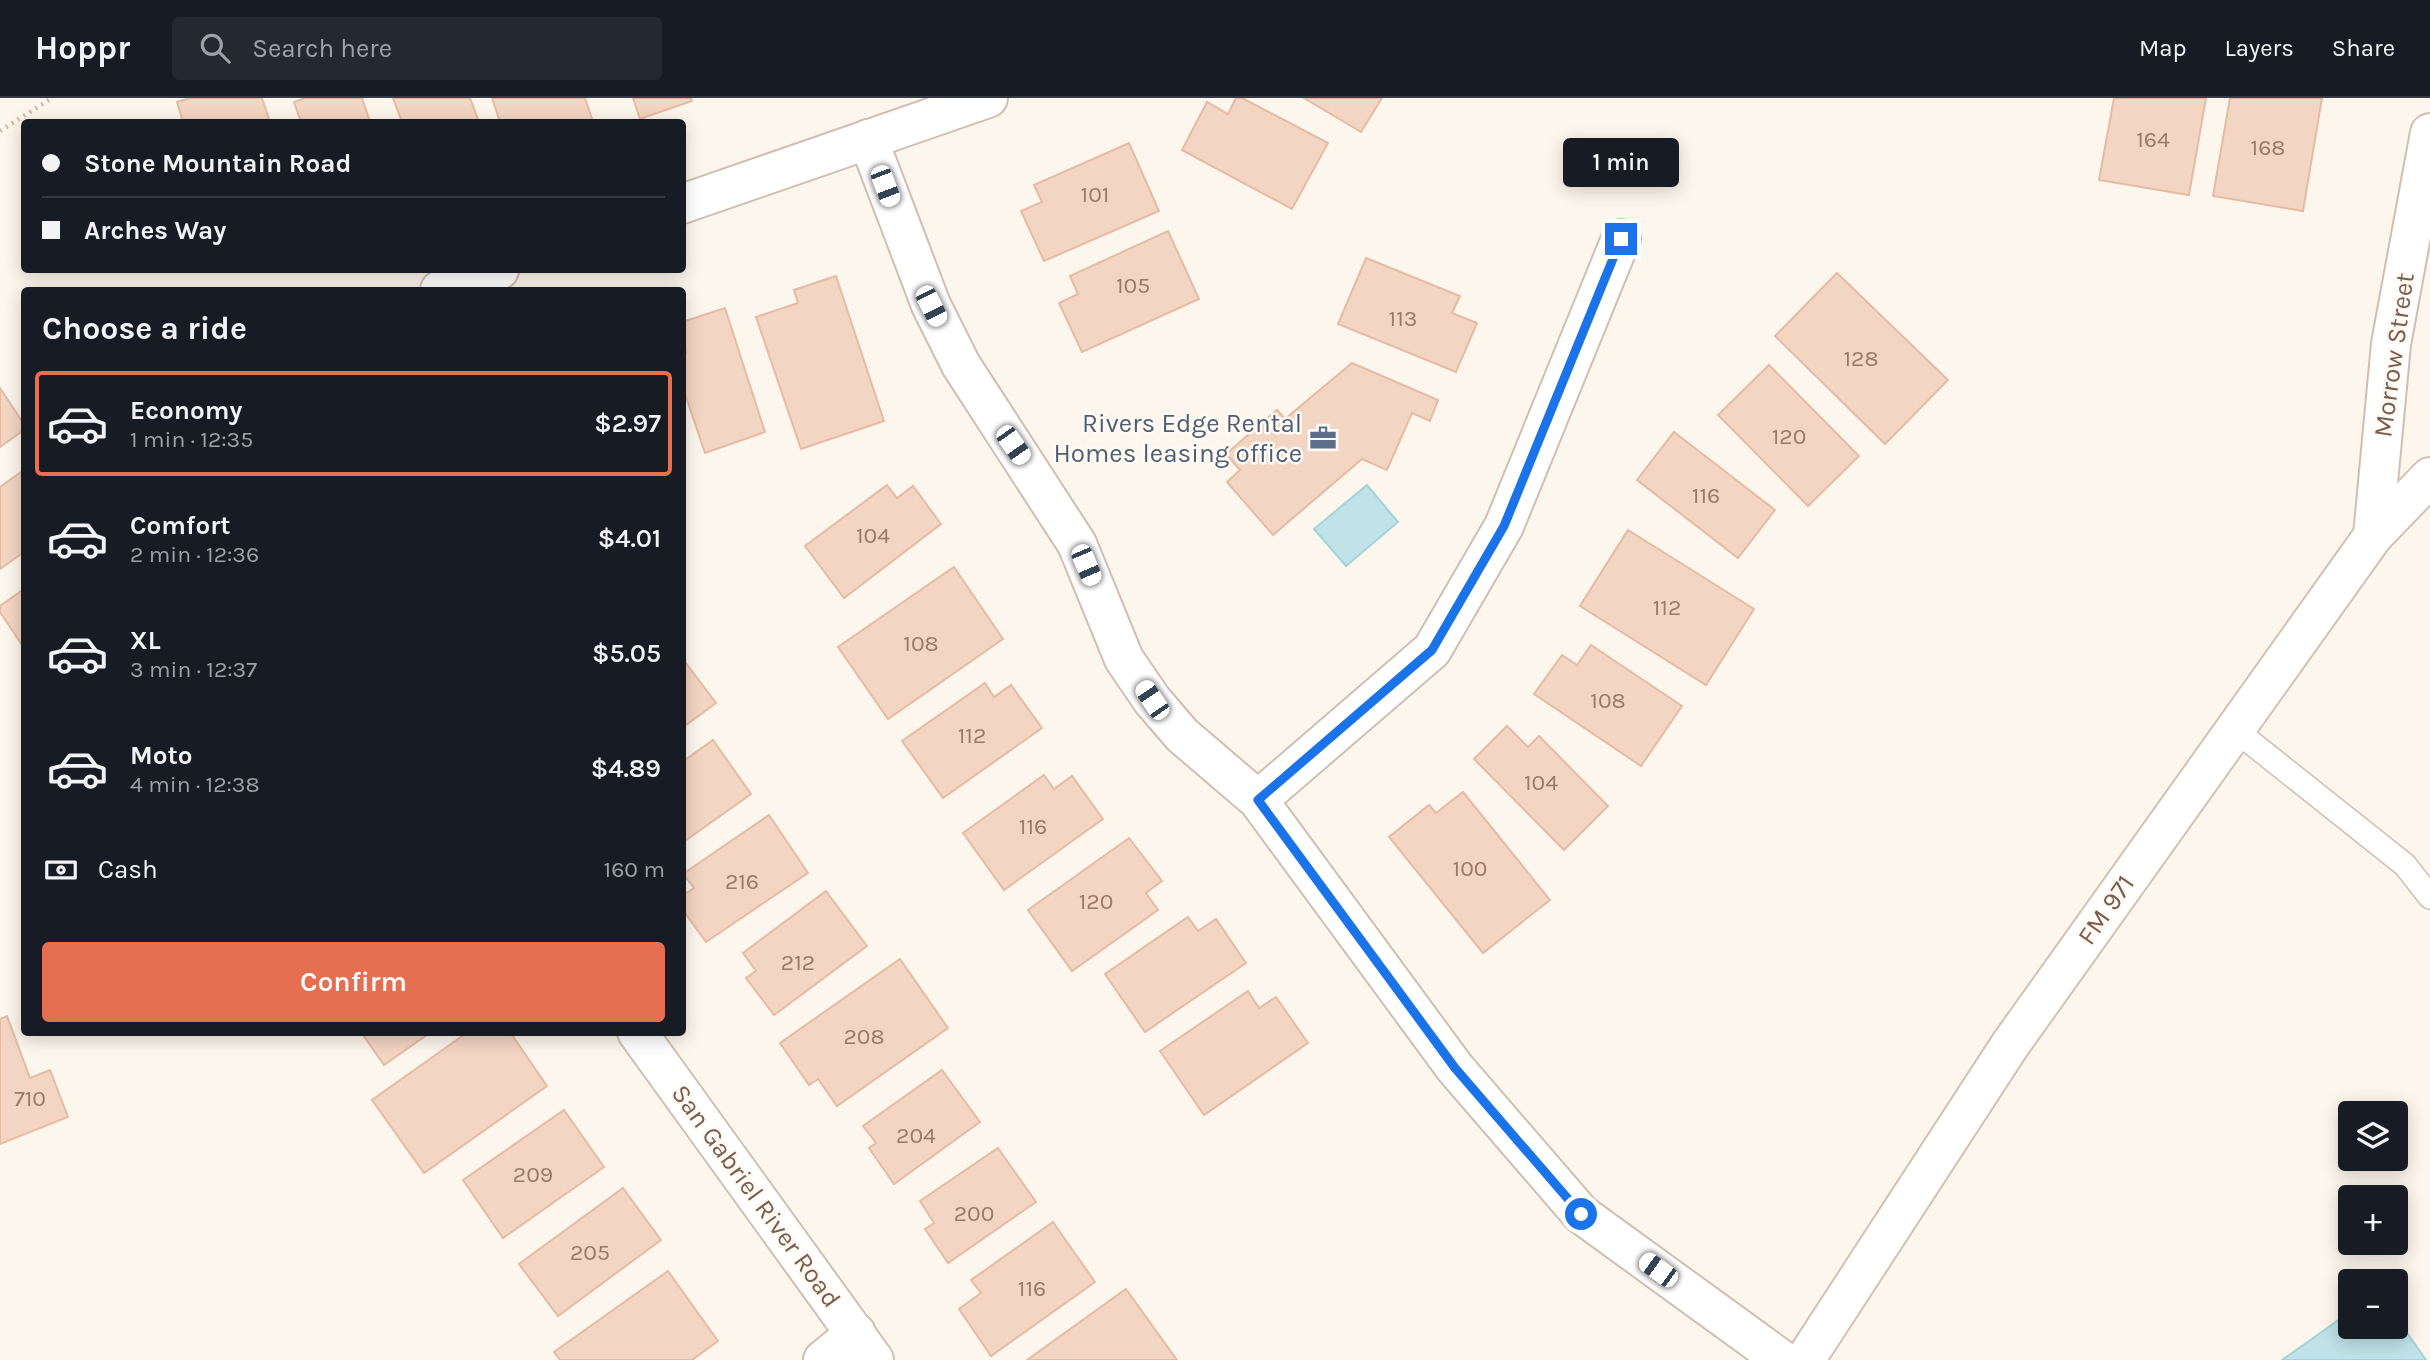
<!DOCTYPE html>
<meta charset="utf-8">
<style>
body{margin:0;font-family:Karla,sans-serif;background:#242831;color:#f1f3f6;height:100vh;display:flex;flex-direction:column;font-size:26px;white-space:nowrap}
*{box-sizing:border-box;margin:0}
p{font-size:23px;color:#9ea1a6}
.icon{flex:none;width:38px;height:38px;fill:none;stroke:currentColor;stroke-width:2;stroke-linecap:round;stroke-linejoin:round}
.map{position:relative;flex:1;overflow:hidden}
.side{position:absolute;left:21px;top:189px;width:665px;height:749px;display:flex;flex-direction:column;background:#171b24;border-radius:7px;box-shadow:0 4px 18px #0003}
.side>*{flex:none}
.banner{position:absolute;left:21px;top:21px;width:665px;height:154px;border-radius:7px;box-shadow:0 4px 18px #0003;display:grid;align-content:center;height:154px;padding:0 21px;background:#171b24}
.controls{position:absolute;left:2338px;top:1003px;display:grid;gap:14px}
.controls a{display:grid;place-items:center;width:70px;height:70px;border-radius:7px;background:#171b24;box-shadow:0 4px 18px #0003;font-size:35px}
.end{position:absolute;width:32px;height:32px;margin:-16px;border:9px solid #1a73e8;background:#fff;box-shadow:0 0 0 4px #fff}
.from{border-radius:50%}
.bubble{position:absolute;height:49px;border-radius:7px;background:#171b24;box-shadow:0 4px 18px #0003;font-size:23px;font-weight:600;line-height:49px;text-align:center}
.car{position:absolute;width:21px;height:42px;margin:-21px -10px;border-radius:9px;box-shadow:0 0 5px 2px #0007;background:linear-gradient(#fff 24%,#345 0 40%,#fff 0 76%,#345 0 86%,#fff 0)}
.banner b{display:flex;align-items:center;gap:24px;height:66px;font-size:26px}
.banner b+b{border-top:2px solid #363941}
.banner i{width:18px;height:18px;background:#f1f3f6}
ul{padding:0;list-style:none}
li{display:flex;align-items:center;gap:21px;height:105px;margin:0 14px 10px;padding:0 7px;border:4px solid transparent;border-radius:7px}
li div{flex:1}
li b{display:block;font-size:26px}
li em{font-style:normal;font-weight:600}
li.selected{border-color:#e76f51}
li>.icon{width:63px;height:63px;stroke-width:1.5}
h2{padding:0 21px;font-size:32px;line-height:84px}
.pay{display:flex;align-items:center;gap:18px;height:77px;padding:0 21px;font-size:26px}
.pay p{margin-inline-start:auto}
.cta{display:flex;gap:14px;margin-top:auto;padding:14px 21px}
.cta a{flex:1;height:80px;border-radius:7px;background:#e76f51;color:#fff;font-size:28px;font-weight:600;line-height:80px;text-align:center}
header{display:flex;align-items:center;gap:42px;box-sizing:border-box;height:98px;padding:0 35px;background:#171b24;border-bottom:2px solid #363941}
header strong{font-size:33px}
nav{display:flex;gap:38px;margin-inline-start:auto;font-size:24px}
.search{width:490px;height:63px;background:#242831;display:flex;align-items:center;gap:18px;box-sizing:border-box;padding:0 24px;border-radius:7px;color:#9ea1a6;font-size:26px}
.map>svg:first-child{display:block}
</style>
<header>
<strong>Hoppr</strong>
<div class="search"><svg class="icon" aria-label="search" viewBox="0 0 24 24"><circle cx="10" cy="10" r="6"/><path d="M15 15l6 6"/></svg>Search here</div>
<nav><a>Map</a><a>Layers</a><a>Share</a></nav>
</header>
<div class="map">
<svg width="2430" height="1262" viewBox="0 0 2430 1262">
<rect width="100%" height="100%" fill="#fdf6ec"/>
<g fill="#bfe3e8" stroke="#a5d3da" stroke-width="2">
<path d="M1367,387L1398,424L1346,468L1314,431Z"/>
<path d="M2350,1214V1228H2396V1219L2426,1262H2282Z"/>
</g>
<g fill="#f3d5c3" stroke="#e6bba3" stroke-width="2">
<path d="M190,0H262L270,24H183L177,4Z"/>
<path d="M305,0H362L370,24H301L294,4Z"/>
<path d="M393,0H470L479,24H402Z"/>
<path d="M492,0H585L593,24H500Z"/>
<path d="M633,0H691L692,3L640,21Z"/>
<path d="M1236,0H1242L1328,45L1292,111L1182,52L1207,4L1228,16Z"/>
<path d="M1304,0H1382L1361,34Z"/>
<path d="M2114,0H2206L2189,97L2099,82Z"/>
<path d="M2230,0H2322L2303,113L2213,98Z"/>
<path d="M1129,45L1159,113L1044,163L1021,113L1042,104L1034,87Z"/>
<path d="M1168,133L1199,201L1082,254L1059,205L1078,196L1070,178Z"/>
<path d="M1366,160L1460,198L1452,215L1477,225L1456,274L1338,226Z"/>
<path d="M1837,175L1948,282L1885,346L1775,238Z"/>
<path d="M836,178L884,323L801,351L756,219L798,205L794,192Z"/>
<path d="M725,210L765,334L705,355L682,287V256L686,255L682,224Z"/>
<path d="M1352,265L1438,302L1430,323L1412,315L1387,372L1362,361L1273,437L1227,384L1240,372L1226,356L1277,312L1285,321Z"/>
<path d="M1769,267L1859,358L1808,408L1718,317Z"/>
<path d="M0,290L24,326V332L0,349Z"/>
<path d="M1674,334L1775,412L1738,460L1637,382Z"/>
<path d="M24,372V454L0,471V389Z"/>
<path d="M887,387L897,400L913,388L941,426L844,500L805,448Z"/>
<path d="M1628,432L1754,511L1706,587L1580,508Z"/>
<path d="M954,469L1003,541L888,621L838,549Z"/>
<path d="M24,491V550L0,514V508Z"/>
<path d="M1591,547L1682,608L1641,668L1534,596L1562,557L1577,567Z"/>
<path d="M682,560L716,605L682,630Z"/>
<path d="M985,585L994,599L1011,587L1042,630L943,700L902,643Z"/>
<path d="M1507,628L1528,649L1539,638L1608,708L1564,752L1474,661Z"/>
<path d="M713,642L751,696L682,745V664Z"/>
<path d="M1044,677L1054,691L1072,678L1103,721L1004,792L963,735Z"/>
<path d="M1463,694L1550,802L1483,855L1389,739L1429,707L1436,715Z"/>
<path d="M769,717L808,775L706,844L682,811V798L694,790L683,776Z"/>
<path d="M1129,740L1162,783L1146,795L1158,812L1072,873L1028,812Z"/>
<path d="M826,793L867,848L774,917L746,880L756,873L743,855Z"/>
<path d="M1188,819L1198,833L1216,821L1246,865L1145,934L1105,876Z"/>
<path d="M900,861L948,930L837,1008L818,981L809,987L780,945Z"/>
<path d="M1248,893L1259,910L1276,899L1308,945L1204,1017L1160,953Z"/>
<path d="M7,918L30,980L50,972L68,1019L0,1046V921Z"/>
<path d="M361,934H431L384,967Z"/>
<path d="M468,934H510L547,988L424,1075L372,1002Z"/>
<path d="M942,972L980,1024L894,1086L869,1050L876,1045L863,1028Z"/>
<path d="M564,1012L604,1069L503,1140L463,1082Z"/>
<path d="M998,1050L1036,1104L948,1165L925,1131L934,1125L920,1103Z"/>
<path d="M623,1090L661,1142L558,1218L519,1166Z"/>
<path d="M1053,1124L1095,1184L991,1258L959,1211L981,1195L971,1182Z"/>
<path d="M668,1173L718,1243L692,1262H560L554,1254Z"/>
<path d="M1126,1191L1177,1262H1027Z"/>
</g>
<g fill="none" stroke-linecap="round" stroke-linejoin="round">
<defs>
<path id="service" d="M2234,631L2405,767L2430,799"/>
<g id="minor">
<path d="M868,41L931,207L961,267L1077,446L1124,561L1152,602L1182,637L1258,702L1455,970L1581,1116L1782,1262"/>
<path d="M682,106L988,0"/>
<path d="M440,192L499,172"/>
<path d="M1258,702L1432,552L1504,428L1621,141"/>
<path d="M637,934L874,1262"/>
<path d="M823,1262L856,1235"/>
</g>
<path id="tertiary" d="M2373,438L2391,246L2430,35"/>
<path id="secondary" d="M1805,1262L2010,947L2373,438L2430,379"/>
</defs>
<use href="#service" stroke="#d1beb0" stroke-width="26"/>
<use href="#minor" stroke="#d1beb0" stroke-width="42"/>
<use href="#tertiary" stroke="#d1beb0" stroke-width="42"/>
<use href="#secondary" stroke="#d6c0b0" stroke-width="42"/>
<path stroke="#d9b8a5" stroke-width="4.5" stroke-dasharray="2 5" stroke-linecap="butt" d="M0,33L52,0"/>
<use href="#service" stroke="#fff" stroke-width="23"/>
<use href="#minor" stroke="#fff" stroke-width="38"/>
<use href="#tertiary" stroke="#fff" stroke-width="38"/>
<use href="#secondary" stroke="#fff" stroke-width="38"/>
</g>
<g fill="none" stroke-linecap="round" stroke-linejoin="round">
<path stroke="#1a73e8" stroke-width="9" d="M1581,1116L1455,970L1258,702L1432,552L1504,428L1621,141"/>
</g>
<defs>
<symbol id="office-bare" viewBox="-9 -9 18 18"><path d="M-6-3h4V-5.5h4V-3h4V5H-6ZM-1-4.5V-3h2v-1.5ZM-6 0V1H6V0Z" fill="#5c6f8a" stroke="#fffaf3" stroke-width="2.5" paint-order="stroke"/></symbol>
</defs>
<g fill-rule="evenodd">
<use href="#office-bare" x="1304" y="321" width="38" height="38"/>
</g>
<g text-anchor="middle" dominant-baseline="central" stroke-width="5" stroke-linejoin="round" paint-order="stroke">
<g font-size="23" fill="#987a6a">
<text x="2153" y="41">164</text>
<text x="2268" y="49">168</text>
<text x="1095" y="96">101</text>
<text x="1133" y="187">105</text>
<text x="1403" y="220">113</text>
<text x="1861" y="260">128</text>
<text x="1789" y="338">120</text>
<text x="1706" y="397">116</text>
<text x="873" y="437">104</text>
<text x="1667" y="509">112</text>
<text x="921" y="545">108</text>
<text x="1608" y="602">108</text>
<text x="972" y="637">112</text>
<text x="1541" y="684">104</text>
<text x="1033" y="728">116</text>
<text x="1470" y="770">100</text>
<text x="742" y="783">216</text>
<text x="1096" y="803">120</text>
<text x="798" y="864">212</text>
<text x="864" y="938">208</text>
<text x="30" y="1000">710</text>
<text x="916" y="1037">204</text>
<text x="533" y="1076">209</text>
<text x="974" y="1115">200</text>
<text x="590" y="1154">205</text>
<text x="1032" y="1190">116</text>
</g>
<g font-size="26" fill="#7a5c4d" stroke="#fffaf3">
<text transform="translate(2394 257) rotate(-82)">Morrow Street</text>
<text transform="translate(2106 812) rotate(-55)">FM 971</text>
<text transform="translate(756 1098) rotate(54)">San Gabriel River Road</text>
</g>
<g font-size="26" fill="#4e5e75" stroke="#fffaf3" text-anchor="end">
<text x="1302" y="325">Rivers Edge Rental<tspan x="1302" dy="30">Homes leasing office</tspan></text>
</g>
</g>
</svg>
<div class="controls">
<a><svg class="icon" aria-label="layers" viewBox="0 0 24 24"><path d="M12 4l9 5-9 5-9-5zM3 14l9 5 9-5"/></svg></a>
<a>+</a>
<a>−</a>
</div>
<i class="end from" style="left:1581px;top:1116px"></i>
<i class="end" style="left:1621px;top:141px"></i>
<div class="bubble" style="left:1563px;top:40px;width:116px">1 min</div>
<i class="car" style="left:885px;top:88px;rotate:159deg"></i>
<i class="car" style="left:931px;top:208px;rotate:153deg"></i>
<i class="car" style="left:1013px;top:347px;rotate:145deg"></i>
<i class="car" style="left:1086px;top:467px;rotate:157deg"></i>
<i class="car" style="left:1152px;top:602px;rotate:326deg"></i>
<i class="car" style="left:1658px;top:1172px;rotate:306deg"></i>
<div class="banner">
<b><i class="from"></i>Stone Mountain Road</b>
<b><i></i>Arches Way</b>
</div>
<section class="side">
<h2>Choose a ride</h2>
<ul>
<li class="selected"><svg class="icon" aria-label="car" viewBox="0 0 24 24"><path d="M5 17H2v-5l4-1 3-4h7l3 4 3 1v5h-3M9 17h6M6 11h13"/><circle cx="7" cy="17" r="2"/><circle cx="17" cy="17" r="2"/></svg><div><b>Economy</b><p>1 min · 12:35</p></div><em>$2.97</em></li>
<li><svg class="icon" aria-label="car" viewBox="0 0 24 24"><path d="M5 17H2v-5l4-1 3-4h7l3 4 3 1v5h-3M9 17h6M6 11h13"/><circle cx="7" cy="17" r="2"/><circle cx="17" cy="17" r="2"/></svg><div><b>Comfort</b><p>2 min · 12:36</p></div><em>$4.01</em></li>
<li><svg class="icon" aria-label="car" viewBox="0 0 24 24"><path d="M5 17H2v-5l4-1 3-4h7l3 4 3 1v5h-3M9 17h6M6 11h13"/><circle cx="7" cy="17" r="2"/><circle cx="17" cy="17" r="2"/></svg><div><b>XL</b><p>3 min · 12:37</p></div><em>$5.05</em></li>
<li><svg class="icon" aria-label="car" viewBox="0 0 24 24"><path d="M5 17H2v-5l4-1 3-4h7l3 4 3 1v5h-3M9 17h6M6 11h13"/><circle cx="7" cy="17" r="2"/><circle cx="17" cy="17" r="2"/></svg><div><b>Moto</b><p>4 min · 12:38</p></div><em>$4.89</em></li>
</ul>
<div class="pay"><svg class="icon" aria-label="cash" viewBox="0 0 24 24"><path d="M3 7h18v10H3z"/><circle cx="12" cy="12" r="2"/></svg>Cash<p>160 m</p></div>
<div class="cta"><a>Confirm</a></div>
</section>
</div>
